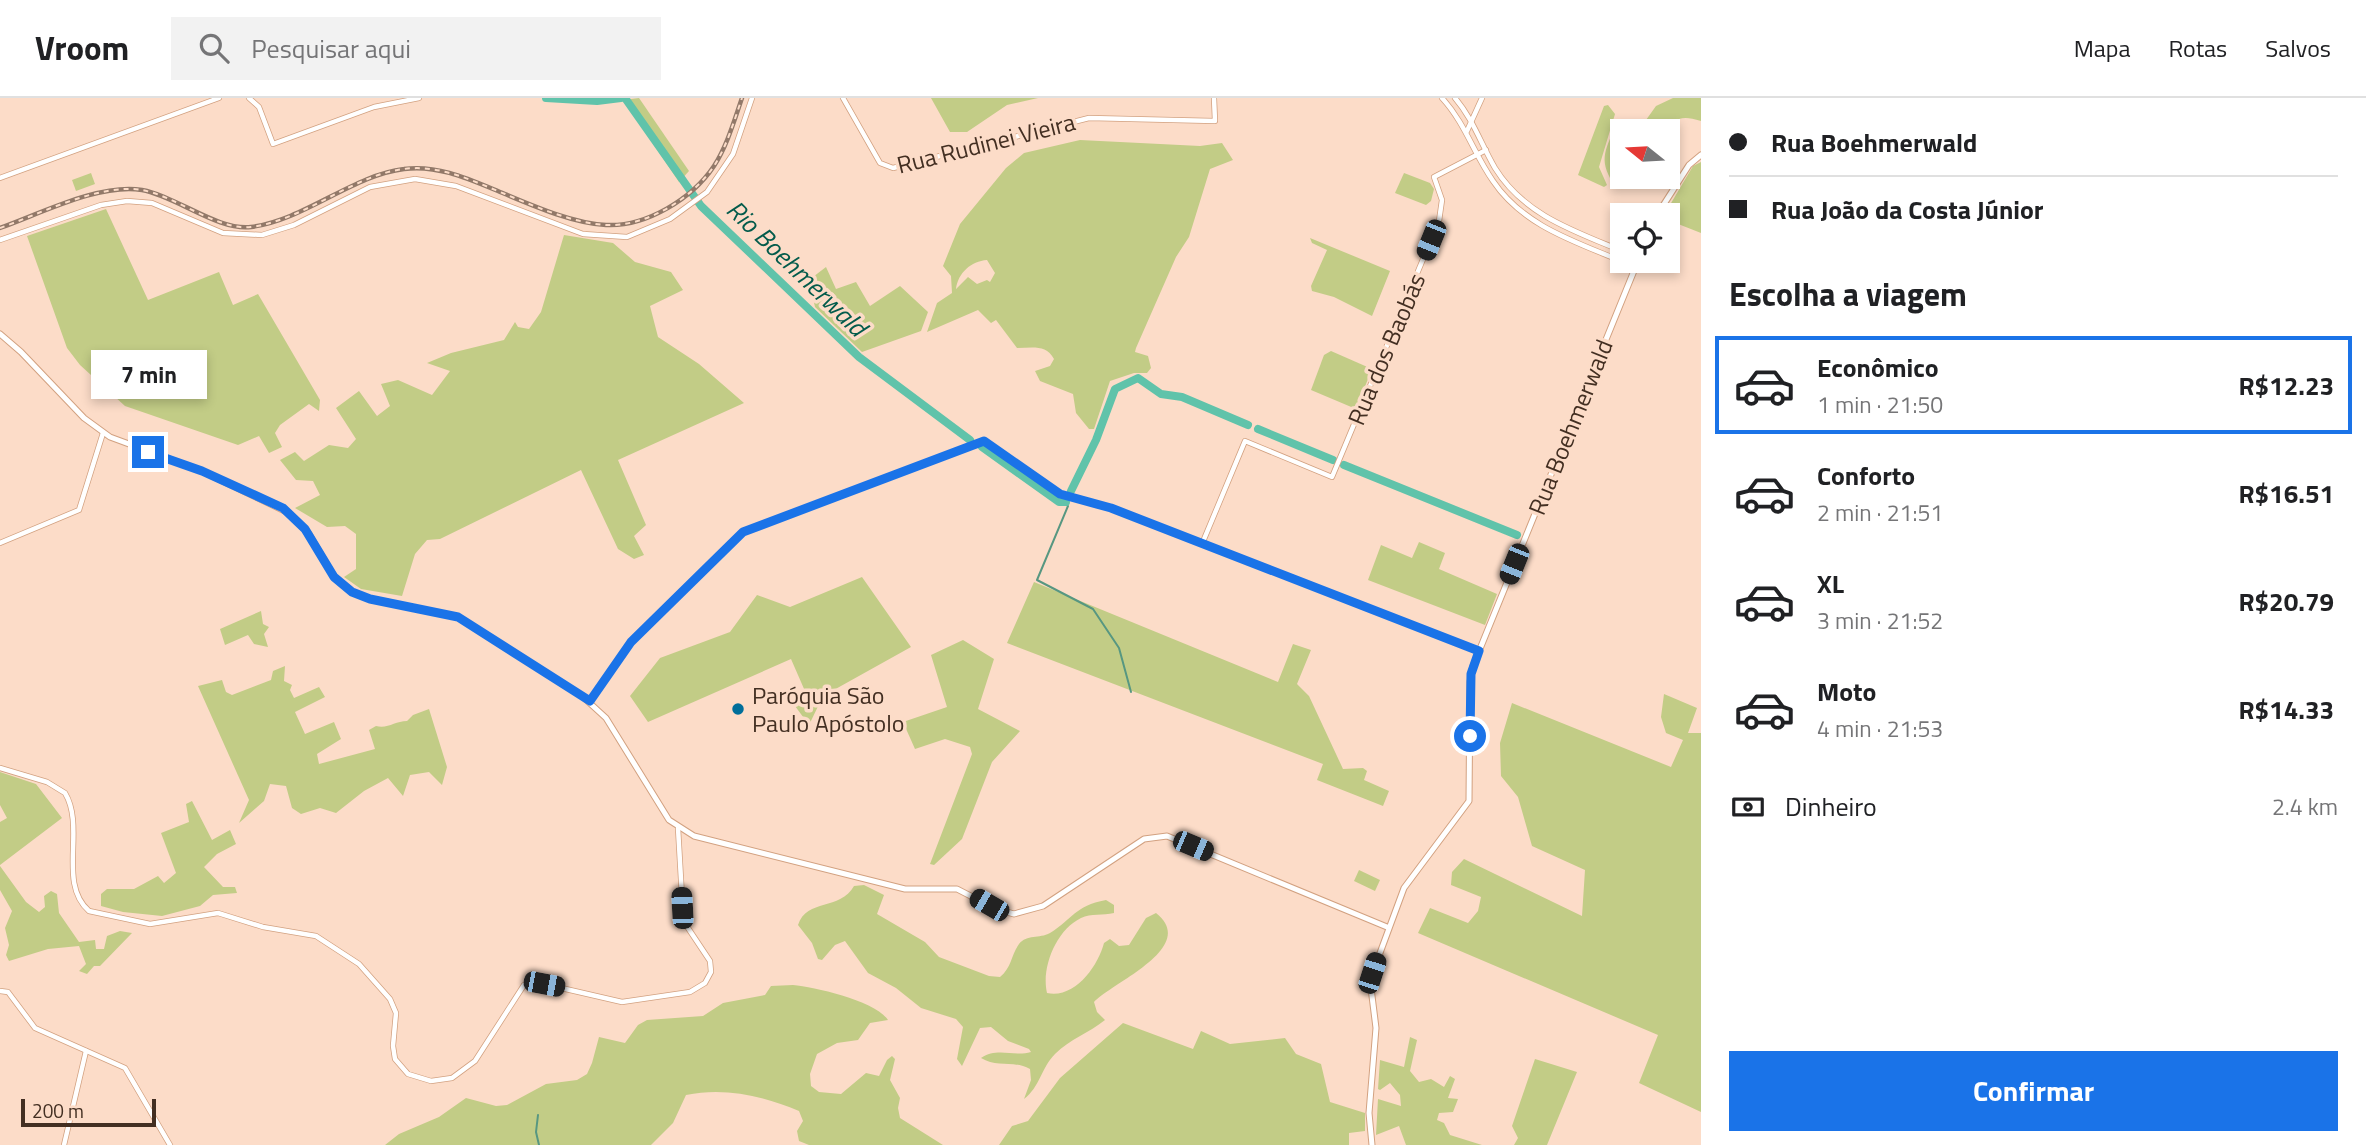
<!DOCTYPE html>
<html lang="pt">
<meta charset="utf-8">
<style>
body{margin:0;font-family:"Titillium Web",sans-serif;background:#f2f2f2;color:#202124;height:100vh;display:flex;flex-direction:column;font-size:26px;white-space:nowrap}
*{box-sizing:border-box;margin:0}
p{font-size:23px;color:#757577}
.icon{flex:none;width:38px;height:38px;fill:none;stroke:currentColor;stroke-width:2;stroke-linecap:round;stroke-linejoin:round}
.map{position:relative;flex:1;overflow:hidden}
.drawer{display:flex;flex-direction:column;background:#fff;width:665px}
.drawer>*{flex:none}
.top-card{display:grid;align-content:center;height:154px;padding:0 28px;background:#fff}
.needle{width:46px;rotate:288deg}
.controls{position:absolute;left:1610px;top:21px;display:grid;gap:14px}
.controls a{display:grid;place-items:center;width:70px;height:70px;border-radius:0px;background:#fff;box-shadow:0 4px 10px #0003;font-size:35px}
.scale{position:absolute;left:21px;bottom:18px;width:135px;box-sizing:border-box;padding-left:7px;border:4px solid #432f22;border-top:0;font-size:19px;line-height:24px;white-space:nowrap;color:#432f22;-webkit-text-stroke:5px #fcdcc8;paint-order:stroke}
.end{position:absolute;width:32px;height:32px;margin:-16px;border:9px solid #1a73e8;background:#fff;box-shadow:0 0 0 4px #fff}
.from{border-radius:50%}
.bubble{position:absolute;height:49px;border-radius:0px;background:#fff;box-shadow:0 4px 10px #0003;font-size:23px;font-weight:700;line-height:49px;text-align:center}
.car{position:absolute;width:21px;height:42px;margin:-21px -10px;border-radius:9px;box-shadow:0 0 5px 2px #0007;background:linear-gradient(#222 24%,#8ab4d8 0 40%,#222 0 76%,#8ab4d8 0 86%,#222 0)}
.top-card b{display:flex;align-items:center;gap:24px;height:66px;font-size:26px}
.top-card b+b{border-top:2px solid #e0e0e0}
.top-card i{width:18px;height:18px;background:#202124}
ul{padding:0;list-style:none}
li{display:flex;align-items:center;gap:21px;height:98px;margin:0 14px 10px;padding:0 14px;border:4px solid transparent;border-radius:0px}
li div{flex:1}
li b{display:block;font-size:26px}
li em{font-style:normal;font-weight:700}
li.on{border-color:#1a73e8}
li>.icon{width:63px;height:63px;stroke-width:1.5}
h2{padding:0 28px;font-size:32px;line-height:84px}
.pay{display:flex;align-items:center;gap:18px;height:77px;padding:0 28px;font-size:26px}
.pay p{margin-inline-start:auto}
.button{display:flex;gap:14px;margin-top:auto;padding:14px 28px}
.button a{flex:1;height:80px;border-radius:0px;background:#1a73e8;color:#fff;font-size:28px;font-weight:700;line-height:80px;text-align:center}
header{display:flex;align-items:center;gap:42px;box-sizing:border-box;height:98px;padding:0 35px;background:#fff;border-bottom:2px solid #e0e0e0}
header strong{font-size:33px}
nav{display:flex;gap:38px;margin-inline-start:auto;font-size:24px}
.search{width:490px;height:63px;background:#f2f2f2;display:flex;align-items:center;gap:18px;box-sizing:border-box;padding:0 24px;border-radius:0px;color:#757577;font-size:26px}
main{display:flex;flex:1;min-height:0}
.map>svg:first-child{display:block}
</style>
<header>
<strong>Vroom</strong>
<div class="search"><svg class="icon" aria-label="search" viewBox="0 0 24 24"><circle cx="10" cy="10" r="6"/><path d="M15 15l6 6"/></svg>Pesquisar aqui</div>
<nav><a>Mapa</a><a>Rotas</a><a>Salvos</a></nav>
</header>
<main>
<div class="map">
<svg width="1701" height="1047" viewBox="0 0 1701 1047">
<rect width="100%" height="100%" fill="#fcdcc8"/>
<g fill="#c2cc86" fill-rule="evenodd">
<path d="M639,0L689,73L679,84L629,10L631,1Z"/>
<path d="M931,0H1038L1007,7L967,34H950Z"/>
<path d="M1673,0H1701V23C1677,15 1677,24 1658,32C1649,36 1632,33 1622,33V79H1629L1616,90C1598,62 1604,56 1616,26L1641,29L1656,8Z"/>
<path d="M1608,7L1615,16L1599,69L1607,87L1604,89L1578,77L1604,8Z"/>
<path d="M1080,42L1200,48L1222,45L1233,62L1210,71L1189,139L1176,159L1136,250L1135,254L1148,258L1151,270L1147,275H1134L1110,283L1094,331H1089L1076,315L1073,296L1040,283L1035,273L1050,268L1054,261C1046,246 1032,250 1017,250L996,222L991,225L978,212L927,234L937,205L952,195L951,178L943,168L960,126L1006,70L1024,55ZM987,162L995,175L990,184L987,182L977,186L968,179L956,191C958,175 971,163 987,162Z"/>
<path d="M1701,64V135L1668,122V117H1664L1693,68Z"/>
<path d="M91,75L95,86L76,93L72,82Z"/>
<path d="M1404,75L1430,85L1434,91L1431,103L1426,107L1395,95Z"/>
<path d="M106,111L148,202L219,174L233,207L258,196L320,302L319,313L309,306L280,327L275,335L282,349L269,355L259,338L238,347L125,308L80,267L67,250L27,138Z"/>
<path d="M564,137L613,145L635,164L671,174L683,192L650,208L658,239L699,266L744,305L618,362L646,427L634,438L644,457L634,461L618,451L581,372L440,441L427,442L415,456L402,498L361,491L344,479L356,471V436L345,428L327,429L295,410L320,397L313,383L296,382L280,362L295,354L304,363L329,347L348,350L356,341L336,310L359,293L377,318L390,308L381,286L398,282L432,297L450,273L427,265L451,255L504,242L515,224L518,229L529,231L541,214Z"/>
<path d="M1310,140L1390,173L1372,218L1334,199L1312,193L1311,188L1327,152L1312,145Z"/>
<path d="M826,169L836,191L856,184L870,208L900,188L928,214L921,233L862,254L815,209L809,182Z"/>
<path d="M1331,253L1372,271L1356,311L1311,292L1324,257Z"/>
<path d="M1419,444L1445,455L1439,471L1497,496L1485,527L1368,482L1381,447L1412,460Z"/>
<path d="M862,479L911,549L823,598L809,627L795,608L808,600L791,561L648,624L630,598L660,560L730,534L757,497L790,509Z"/>
<path d="M1034,484L1278,584L1293,546L1311,552L1297,586L1309,598L1343,671L1363,670L1367,673L1364,682L1389,693L1383,708L1317,682L1323,666L1007,545Z"/>
<path d="M261,513L263,526L269,529L264,536L268,549L254,546L248,537L225,547L220,531Z"/>
<path d="M963,542L994,561L978,611L1020,633L992,664L962,741L934,767L930,766L972,656L970,649L945,641L915,651L903,624L947,609L931,557Z"/>
<path d="M285,568L284,583L292,587L290,592L294,600L319,589L325,599L295,614L305,636L334,624L341,641L317,656L319,666L375,651L369,632L376,628C388,631 395,623 407,623L413,617L429,611L447,669L442,687L429,674L410,677L403,698L388,680L364,693L336,715L320,710L301,716L292,710L286,688L270,686L264,703L239,725L249,702L198,588L222,582L226,594L232,597L271,582L273,573Z"/>
<path d="M1664,596L1697,610L1688,635H1701V1014L1639,985L1658,937L1418,835L1430,810L1468,825L1478,813L1481,799L1451,787L1452,774L1464,761L1582,818L1585,772L1532,748L1518,699L1501,678L1500,645L1512,605L1671,669L1683,642L1666,635L1661,619Z"/>
<path d="M0,674L36,686L62,720L0,767V724L7,720L0,707Z"/>
<path d="M192,703L212,742L230,732L236,746L217,756L204,769L223,789H235L237,795L213,797L200,808L162,818L123,814L101,808V796L107,791H134L158,778L164,785L176,775L161,735L189,724L186,706Z"/>
<path d="M0,768L26,804L39,814L45,809L44,798L51,793L57,796L59,815L79,844L95,842L96,851H104L107,838L120,833L132,835L100,868H94L87,876L79,873L86,866L79,848L48,851L9,863L6,857L9,847L5,830L12,813L0,792Z"/>
<path d="M1359,772L1380,782L1375,793L1354,783Z"/>
<path d="M864,787L884,797L877,816L925,844L939,859L989,878L1000,879C1012,869 1011,857 1019,846C1027,836 1039,841 1050,835C1073,821 1074,808 1106,802L1114,807V815C1103,818 1091,815 1081,820C1056,832 1041,870 1047,895C1075,901 1098,868 1104,845L1110,841L1119,848L1129,847L1146,820L1156,815C1199,849 1113,884 1094,904L1097,914L1105,922C1089,935 1070,941 1055,956C1041,970 1040,989 1024,1001L1031,982L1030,971C1014,962 997,970 981,960C997,949 1014,959 1031,954L1029,951L1008,943L991,929L980,930L962,968L957,961L963,929L956,921L921,910L896,890L868,875L845,843L835,847L822,862L818,861L812,845L798,827C807,800 840,813 854,788Z"/>
<path d="M793,887C815,889 876,903 888,922L870,925L858,942L837,945L817,956L810,976L811,988L819,994L841,996L866,975L879,978L887,962L892,958L895,961L890,982L900,1000L898,1010L900,1020L943,1047H809L799,1043L797,1033L803,1023L799,1013C763,998 725,989 686,997L673,1025L651,1047H385L399,1036L439,1019L466,1000L496,1008L507,1007L546,986L577,982L587,976L592,965L599,939L625,945L638,927L647,922L703,918L723,905L765,897L771,888Z"/>
<path d="M1123,925L1193,951L1201,933L1230,946L1285,940L1296,956L1321,966L1330,1004L1365,1015V1033L1349,1035V1047H999L1012,1028L1028,1023L1060,980Z"/>
<path d="M1410,939L1417,942L1410,973L1419,984L1431,981L1444,989L1450,978L1455,981L1448,1000L1458,1001L1453,1014L1439,1015L1437,1022L1444,1025L1450,1037L1482,1047H1406L1399,1028L1376,1037L1378,1001L1401,1008L1400,997L1390,985L1380,992L1378,991L1380,962L1404,969Z"/>
<path d="M1535,961L1577,974L1547,1047H1514L1518,1040L1512,1028Z"/>
</g>
<g fill="none" stroke-linecap="round" stroke-linejoin="round">
<g stroke="#579781" stroke-width="2">
<path d="M1065,406L1068,408L1037,482L1093,511L1119,550L1131,594"/>
<path d="M538,1017L536,1034L539,1047"/>
</g>
<g stroke="#60c3aa" stroke-width="8">
<path d="M546,0L597,3L621,0"/>
<path d="M625,0L701,108L859,259L970,342"/>
<path d="M1258,331L1333,362"/>
<path d="M982,349L1059,404H1066"/>
<path d="M1344,367L1517,437"/>
<path d="M1071,393L1096,342L1115,291L1138,280L1161,296L1182,299L1248,327"/>
</g>
<defs>
<g id="tertiary">
<path d="M249,0L259,9L273,46L374,9L419,0"/>
<path d="M843,0L880,65L893,70L1089,20L1215,23L1214,0"/>
<path d="M1442,0C1465,25 1474,56 1493,83C1526,132 1584,146 1635,169"/>
<path d="M1455,0C1473,21 1481,46 1495,70C1524,117 1574,133 1622,153"/>
<path d="M1467,33L1482,0"/>
<path d="M0,80L219,0"/>
<path d="M0,142L101,107L127,103L152,105L223,135L262,137L294,127L370,89L415,81L456,88L583,136L627,139L670,121L707,94L733,56L752,0"/>
<path d="M0,445L79,412L103,335"/>
<path d="M1202,446L1245,343L1332,379L1439,123L1442,102L1434,79L1486,52"/>
<path d="M590,603L634,540L743,434L984,343L1060,396L1110,410L1479,553"/>
<path d="M0,670L47,684L65,695C86,730 57,785 89,813L150,826L218,815L263,829L316,838L359,866L390,901L396,915L393,948L395,961L408,976L431,983L452,980L475,963L524,887L544,886L622,904L690,894L705,885L711,874L710,863L688,830L683,816L678,730"/>
<path d="M0,893L8,894L35,930L125,970L170,1047"/>
<path d="M64,1047L86,953"/>
</g>
<g id="secondary">
<path d="M1657,117L1689,67L1701,57"/>
<path d="M0,236L21,254L84,320L110,339L202,373L289,415L309,436L334,479L352,494L371,501L458,519L582,598L606,620L669,722L694,738L905,791H957L996,811L1014,816L1043,808L1144,741L1167,738L1387,829"/>
<path d="M1372,1047L1369,1015L1376,930L1370,882L1404,790L1469,703L1470,584L1473,568L1638,163"/>
</g>
</defs>
<use href="#tertiary" stroke="#d2a180" stroke-width="6"/>
<use href="#secondary" stroke="#d2a180" stroke-width="7"/>
<use href="#tertiary" stroke="#fff" stroke-width="4.5"/>
<use href="#secondary" stroke="#fff" stroke-width="5"/>
<defs>
<path id="rail" d="M0,130C40,116 99,85 142,92C176,98 218,133 251,129C305,122 353,77 404,71C439,66 473,83 505,96C536,109 573,125 606,127C646,129 692,101 714,68C727,48 734,23 742,0"/>
</defs>
<use href="#rail" stroke="#927969" stroke-width="4.5"/>
<use href="#rail" stroke="#fcdcc8" stroke-width="2" stroke-dasharray="5" stroke-linecap="butt"/>
</g>
<g fill="none" stroke-linecap="round" stroke-linejoin="round">
<path stroke="#1a73e8" stroke-width="9" d="M148,354L202,373L283,410L305,431L334,479L352,494L370,501L458,519L590,603L631,544L743,434L984,343L1060,396L1111,410L1479,553L1471,576L1470,638"/>
</g>
<circle fill="#006e9a" stroke="#fcdcc8" stroke-width="2.5" cx="738" cy="611" r="7"/>
<g text-anchor="middle" dominant-baseline="central" stroke-width="7" stroke-linejoin="round" paint-order="stroke">
<g font-size="24" fill="#432f22" stroke="#fcdcc8">
<text transform="translate(986 45) rotate(-14)">Rua Rudinei Vieira</text>
<text transform="translate(1386 251) rotate(-67)">Rua dos Baobás</text>
<text transform="translate(1570 329) rotate(-68)">Rua Boehmerwald</text>
</g>
<g font-size="24" fill="#432f22" stroke="#fcdcc8" text-anchor="start">
<text x="752" y="597">Paróquia São<tspan x="752" dy="28">Paulo Apóstolo</tspan></text>
</g>
<g font-size="26" font-style="italic" fill="#035b4b" stroke="#fcdcc8">
<text transform="translate(797 170) rotate(44)">Rio Boehmerwald</text>
</g>
</g>
</svg>
<div class="controls">
<a><svg class="needle" viewBox="-14 -14 28 28"><path d="M0-13l5 13h-10z" fill="#e53935"/><path d="M0 13l5-13h-10z" fill="#757577"/></svg></a>
<a><svg class="icon" aria-label="locate" viewBox="0 0 24 24"><circle cx="12" cy="12" r="6"/><path d="M12 2v4M12 18v4M2 12h4M18 12h4"/></svg></a>
</div>
<div class="scale">200 m</div>
<i class="end from" style="left:1470px;top:638px"></i>
<i class="end" style="left:148px;top:354px"></i>
<div class="bubble" style="left:91px;top:252px;width:116px">7 min</div>
<i class="car" style="left:1431px;top:142px;rotate:202deg"></i>
<i class="car" style="left:1514px;top:466px;rotate:202deg"></i>
<i class="car" style="left:1193px;top:748px;rotate:113deg"></i>
<i class="car" style="left:989px;top:807px;rotate:300deg"></i>
<i class="car" style="left:682px;top:810px;rotate:357deg"></i>
<i class="car" style="left:1372px;top:875px;rotate:18deg"></i>
<i class="car" style="left:544px;top:886px;rotate:101deg"></i>
</div>
<section class="drawer">
<div class="top-card">
<b><i class="from"></i>Rua Boehmerwald</b>
<b><i></i>Rua João da Costa Júnior</b>
</div>
<h2>Escolha a viagem</h2>
<ul>
<li class="on"><svg class="icon" aria-label="car" viewBox="0 0 24 24"><path d="M5 17H2v-5l4-1 3-4h7l3 4 3 1v5h-3M9 17h6M6 11h13"/><circle cx="7" cy="17" r="2"/><circle cx="17" cy="17" r="2"/></svg><div><b>Econômico</b><p>1 min · 21:50</p></div><em>R$12.23</em></li>
<li><svg class="icon" aria-label="car" viewBox="0 0 24 24"><path d="M5 17H2v-5l4-1 3-4h7l3 4 3 1v5h-3M9 17h6M6 11h13"/><circle cx="7" cy="17" r="2"/><circle cx="17" cy="17" r="2"/></svg><div><b>Conforto</b><p>2 min · 21:51</p></div><em>R$16.51</em></li>
<li><svg class="icon" aria-label="car" viewBox="0 0 24 24"><path d="M5 17H2v-5l4-1 3-4h7l3 4 3 1v5h-3M9 17h6M6 11h13"/><circle cx="7" cy="17" r="2"/><circle cx="17" cy="17" r="2"/></svg><div><b>XL</b><p>3 min · 21:52</p></div><em>R$20.79</em></li>
<li><svg class="icon" aria-label="car" viewBox="0 0 24 24"><path d="M5 17H2v-5l4-1 3-4h7l3 4 3 1v5h-3M9 17h6M6 11h13"/><circle cx="7" cy="17" r="2"/><circle cx="17" cy="17" r="2"/></svg><div><b>Moto</b><p>4 min · 21:53</p></div><em>R$14.33</em></li>
</ul>
<div class="pay"><svg class="icon" aria-label="cash" viewBox="0 0 24 24"><path d="M3 7h18v10H3z"/><circle cx="12" cy="12" r="2"/></svg>Dinheiro<p>2.4 km</p></div>
<div class="button"><a>Confirmar</a></div>
</section>
</main>
